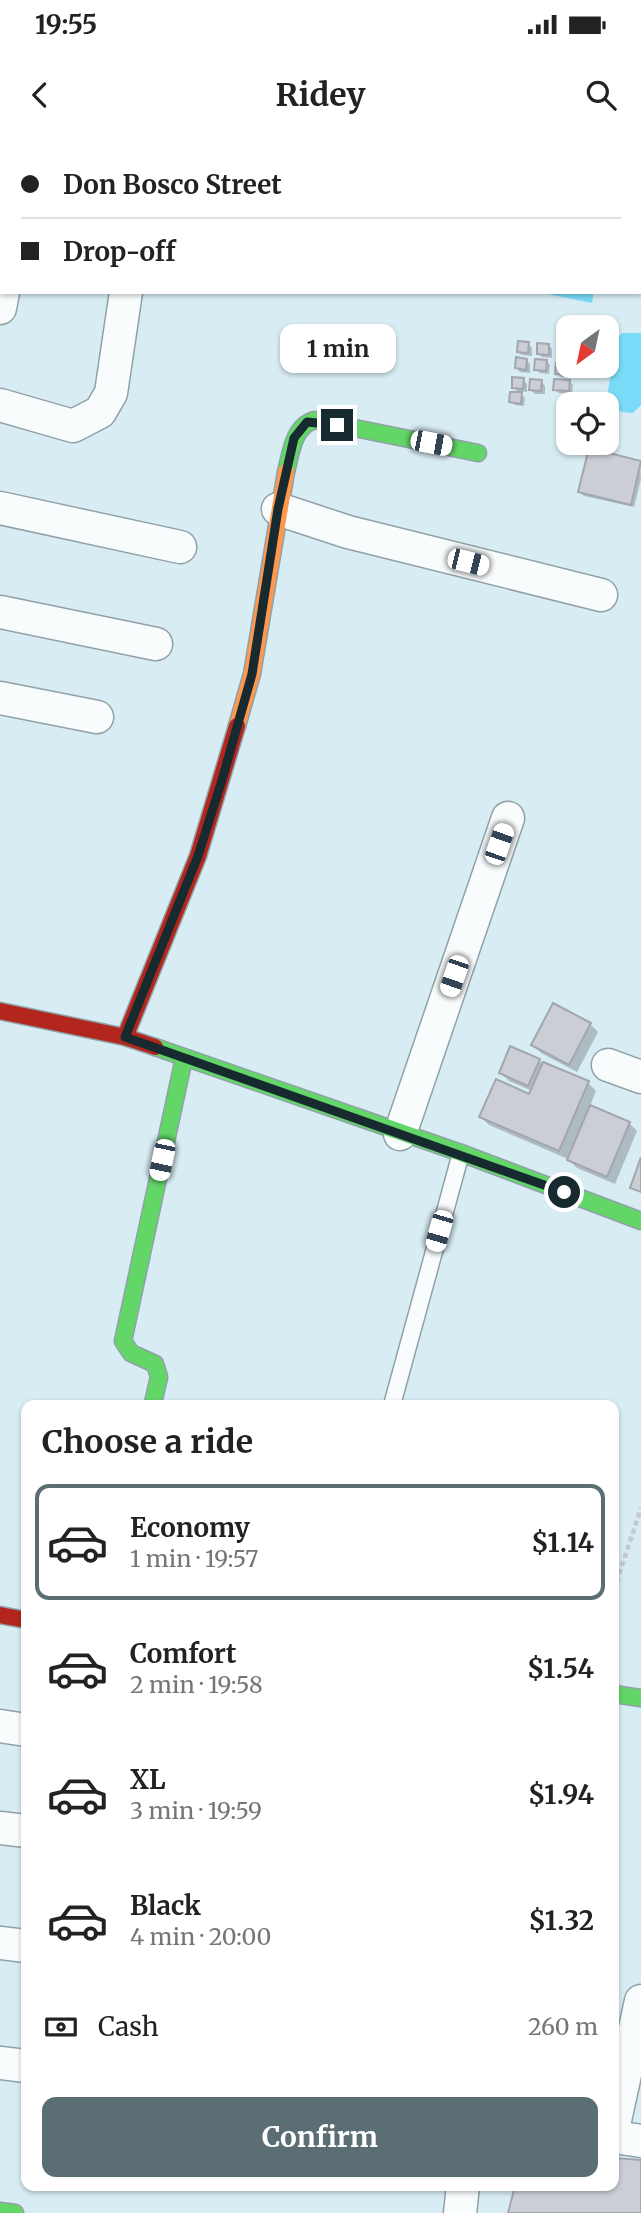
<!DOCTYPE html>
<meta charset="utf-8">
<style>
body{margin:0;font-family:Merriweather,serif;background:#f2f2f2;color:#222;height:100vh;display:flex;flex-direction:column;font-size:26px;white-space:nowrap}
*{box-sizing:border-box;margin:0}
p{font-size:23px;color:#767676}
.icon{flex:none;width:38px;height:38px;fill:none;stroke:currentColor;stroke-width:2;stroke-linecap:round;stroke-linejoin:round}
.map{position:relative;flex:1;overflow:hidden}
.sheet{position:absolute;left:21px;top:1260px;width:598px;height:791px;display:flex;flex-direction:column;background:#fff;border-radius:14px;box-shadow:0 2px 5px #0004}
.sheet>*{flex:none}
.hud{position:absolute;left:0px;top:0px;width:642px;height:154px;box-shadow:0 2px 5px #0004;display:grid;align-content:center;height:154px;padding:0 21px;background:#fff}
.needle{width:46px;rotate:213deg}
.buttons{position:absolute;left:556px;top:175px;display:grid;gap:14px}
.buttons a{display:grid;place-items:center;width:63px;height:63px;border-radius:14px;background:#fff;box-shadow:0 2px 5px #0004;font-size:35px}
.end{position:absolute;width:32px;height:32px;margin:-16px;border:9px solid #172a30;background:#fff;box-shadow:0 0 0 4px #fff}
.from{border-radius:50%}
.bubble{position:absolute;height:49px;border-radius:14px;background:#fff;box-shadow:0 2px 5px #0004;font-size:23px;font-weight:700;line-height:49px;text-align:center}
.car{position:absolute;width:21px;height:42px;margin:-21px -10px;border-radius:9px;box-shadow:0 0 5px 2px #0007;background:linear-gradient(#fff 24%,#345 0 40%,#fff 0 76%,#345 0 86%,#fff 0)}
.hud b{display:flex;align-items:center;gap:24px;height:66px;font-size:26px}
.hud b+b{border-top:2px solid #e0e0e0}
.hud i{width:18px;height:18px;background:#222}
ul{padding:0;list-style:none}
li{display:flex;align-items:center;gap:21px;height:116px;margin:0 14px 10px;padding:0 7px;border:4px solid transparent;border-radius:14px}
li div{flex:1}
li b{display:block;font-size:26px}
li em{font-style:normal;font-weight:700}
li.current{border-color:#5b6e74}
li>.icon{width:63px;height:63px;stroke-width:1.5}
h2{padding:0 21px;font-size:32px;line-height:84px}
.pay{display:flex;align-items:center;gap:18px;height:77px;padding:0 21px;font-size:26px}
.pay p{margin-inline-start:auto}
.button{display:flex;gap:14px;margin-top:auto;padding:14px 21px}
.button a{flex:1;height:80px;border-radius:14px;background:#5b6e74;color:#fff;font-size:28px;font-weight:700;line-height:80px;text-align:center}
.status{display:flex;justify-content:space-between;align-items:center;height:49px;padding:0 35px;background:#fff;direction:ltr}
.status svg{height:19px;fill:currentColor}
header{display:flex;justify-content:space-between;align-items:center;height:91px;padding:0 21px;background:#fff;font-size:32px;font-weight:700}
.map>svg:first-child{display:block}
</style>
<div class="status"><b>19:55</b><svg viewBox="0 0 49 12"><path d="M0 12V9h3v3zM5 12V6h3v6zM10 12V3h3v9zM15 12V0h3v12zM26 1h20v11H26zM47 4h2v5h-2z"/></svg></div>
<header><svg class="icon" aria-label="back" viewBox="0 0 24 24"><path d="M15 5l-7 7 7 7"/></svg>Ridey<svg class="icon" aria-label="search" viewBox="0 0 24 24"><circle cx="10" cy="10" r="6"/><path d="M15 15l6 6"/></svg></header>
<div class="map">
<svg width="641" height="2073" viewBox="0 0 641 2073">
<rect width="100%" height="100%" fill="#d8ecf3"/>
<g fill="#7adbf8">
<path d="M537,152H594L592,163Z"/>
<path d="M622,193H641V265L633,273L622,272L606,264L616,200Z"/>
</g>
<g fill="#0003">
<path d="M528,204L532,208V216L522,215L518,212Z"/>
<path d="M549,205L552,209V218L542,217L538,213Z"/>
<path d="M526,220L530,224V233L520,232L516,228Z"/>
<path d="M546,221L550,225L549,234L540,233L536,229Z"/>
<path d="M558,225L572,226L575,229V238L561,237L557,233Z"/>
<path d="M523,240L527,244V252L518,251L525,258L524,266L515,265L511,262L520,254L513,247Z"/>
<path d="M569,241L573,245L572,254L559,253L555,250Z"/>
<path d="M542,242L545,246V254H535L531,250Z"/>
<path d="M640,322L641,339L634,367L584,356L580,352Z"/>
<path d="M590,884L598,892L577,932L541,913L533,905Z"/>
<path d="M539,921L588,943L596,951L590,966L629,983L637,991L615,1044L577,1028L568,1019L489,985L481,977L530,956L532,951L509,941L501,933Z"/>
</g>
<g fill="#ccced6" stroke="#a4a6ae" stroke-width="2">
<path d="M518,201L529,202L528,213L517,212Z"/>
<path d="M537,203L549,204V215L537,214Z"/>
<path d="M558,205L569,206V217H558Z"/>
<path d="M516,217L527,219L526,230L515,228Z"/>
<path d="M535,219L547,220L546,231L534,230Z"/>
<path d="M556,223L572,226L571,235L555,234Z"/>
<path d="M512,237L524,238L523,249L512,248Z"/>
<path d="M530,239L542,240L541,251L529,250Z"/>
<path d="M554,239L570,240L569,251L553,250Z"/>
<path d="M510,252H522L521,264L509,262Z"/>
<path d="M589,308L641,321L631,365L578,352Z"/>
<path d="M553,863L591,883L569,925L531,905Z"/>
<path d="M510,906L540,919L528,946L499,933Z"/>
<path d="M543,922L589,941L559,1011L479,977L496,939L529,954Z"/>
<path d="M590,965L630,982L607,1037L567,1020Z"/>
<path d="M641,1017V1052L630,1048Z"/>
<path d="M614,2018L641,2020V2073H508L515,2046H614Z"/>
</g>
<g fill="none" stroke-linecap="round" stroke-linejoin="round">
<defs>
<path id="lane" d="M392,1265L461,1013"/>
<g id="street">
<path d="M33,2V0"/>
<path d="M148,2L149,0"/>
<path d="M0,168L3,152"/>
<path d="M0,265L73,286L100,272L111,253L126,152"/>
<path d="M0,368L180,407"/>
<path d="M278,369L348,392L601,455"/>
<path d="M0,472L156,504"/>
<path d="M0,558L97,577"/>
<path d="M608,925L641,937"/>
<path d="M400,994L508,678"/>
<path d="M0,1586L26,1590"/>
<path d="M0,1688L26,1691"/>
<path d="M0,1803L26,1806"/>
<path d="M0,1923L26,1926"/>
<path d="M614,1985L641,1861"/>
<path d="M614,1997L641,2001"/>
<path d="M460,2073L463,2046"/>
</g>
<g id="fast">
<path d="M286,332C291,313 293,286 315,280L478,313"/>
<path d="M155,907L461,1013L641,1081"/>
<path d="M153,1263L159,1237L155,1224L131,1213L123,1201L184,918"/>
<path d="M614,1554L641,1558"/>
<path d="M0,2071L15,2073"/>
</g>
<path id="slow" d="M237,586L252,534L286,332"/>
<g id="jam">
<path d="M0,871L125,897L155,907"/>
<path d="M125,897L198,716L237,586"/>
<path d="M0,1475L26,1480"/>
</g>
</defs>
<use href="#lane" stroke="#90a2a8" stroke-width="19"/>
<use href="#street" stroke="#90a2a8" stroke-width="35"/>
<use href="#fast" stroke="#90a2a8" stroke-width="19"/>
<use href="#slow" stroke="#90a2a8" stroke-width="19"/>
<use href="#jam" stroke="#90a2a8" stroke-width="19"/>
<path stroke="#c2cace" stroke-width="4.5" stroke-dasharray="5 3.5" stroke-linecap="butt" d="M614,1450L641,1368"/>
<use href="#lane" stroke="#f9fcfd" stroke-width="16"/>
<use href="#street" stroke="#f9fcfd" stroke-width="32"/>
<use href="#fast" stroke="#63d668" stroke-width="16"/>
<use href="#slow" stroke="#ff974d" stroke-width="16"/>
<use href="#jam" stroke="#b3261e" stroke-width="16"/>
</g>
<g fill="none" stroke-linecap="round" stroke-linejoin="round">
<path stroke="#172a30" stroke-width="9" d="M337,285L307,282L294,298L278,369L252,534L222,640L198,716L125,897L564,1052"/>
</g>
</svg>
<div class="buttons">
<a><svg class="needle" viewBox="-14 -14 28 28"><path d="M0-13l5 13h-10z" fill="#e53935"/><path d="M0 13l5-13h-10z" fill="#767676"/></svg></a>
<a><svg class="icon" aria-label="locate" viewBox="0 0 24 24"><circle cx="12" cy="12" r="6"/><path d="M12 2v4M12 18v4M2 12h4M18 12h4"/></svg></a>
</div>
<i class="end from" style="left:564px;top:1052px"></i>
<i class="end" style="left:337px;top:285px"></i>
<div class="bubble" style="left:280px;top:184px;width:116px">1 min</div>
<i class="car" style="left:431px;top:303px;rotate:101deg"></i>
<i class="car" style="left:468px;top:422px;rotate:104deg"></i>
<i class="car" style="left:499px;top:704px;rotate:19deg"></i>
<i class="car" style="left:454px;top:836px;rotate:199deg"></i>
<i class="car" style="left:162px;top:1020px;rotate:192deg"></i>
<i class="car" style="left:439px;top:1091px;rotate:196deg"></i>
<div class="hud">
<b><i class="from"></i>Don Bosco Street</b>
<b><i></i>Drop-off</b>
</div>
<section class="sheet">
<h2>Choose a ride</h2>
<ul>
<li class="current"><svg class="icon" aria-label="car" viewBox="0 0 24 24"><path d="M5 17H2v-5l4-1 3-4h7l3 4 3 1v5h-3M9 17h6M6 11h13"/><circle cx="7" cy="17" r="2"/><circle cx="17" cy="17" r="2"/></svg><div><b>Economy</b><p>1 min · 19:57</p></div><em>$1.14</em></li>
<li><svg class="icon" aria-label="car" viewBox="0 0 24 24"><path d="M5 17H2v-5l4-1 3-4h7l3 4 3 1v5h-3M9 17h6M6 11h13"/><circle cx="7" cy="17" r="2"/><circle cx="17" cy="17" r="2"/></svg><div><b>Comfort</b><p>2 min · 19:58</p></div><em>$1.54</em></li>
<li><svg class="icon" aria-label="car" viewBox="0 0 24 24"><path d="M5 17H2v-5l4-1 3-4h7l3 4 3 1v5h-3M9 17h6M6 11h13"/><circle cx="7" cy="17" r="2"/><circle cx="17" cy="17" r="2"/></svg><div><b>XL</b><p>3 min · 19:59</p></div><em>$1.94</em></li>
<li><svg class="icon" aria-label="car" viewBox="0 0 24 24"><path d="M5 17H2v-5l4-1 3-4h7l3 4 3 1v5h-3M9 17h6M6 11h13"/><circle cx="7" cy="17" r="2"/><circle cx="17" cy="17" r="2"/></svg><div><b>Black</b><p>4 min · 20:00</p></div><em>$1.32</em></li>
</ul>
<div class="pay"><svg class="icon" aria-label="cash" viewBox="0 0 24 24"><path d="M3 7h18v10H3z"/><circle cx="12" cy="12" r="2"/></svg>Cash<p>260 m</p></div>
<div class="button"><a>Confirm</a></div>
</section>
</div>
